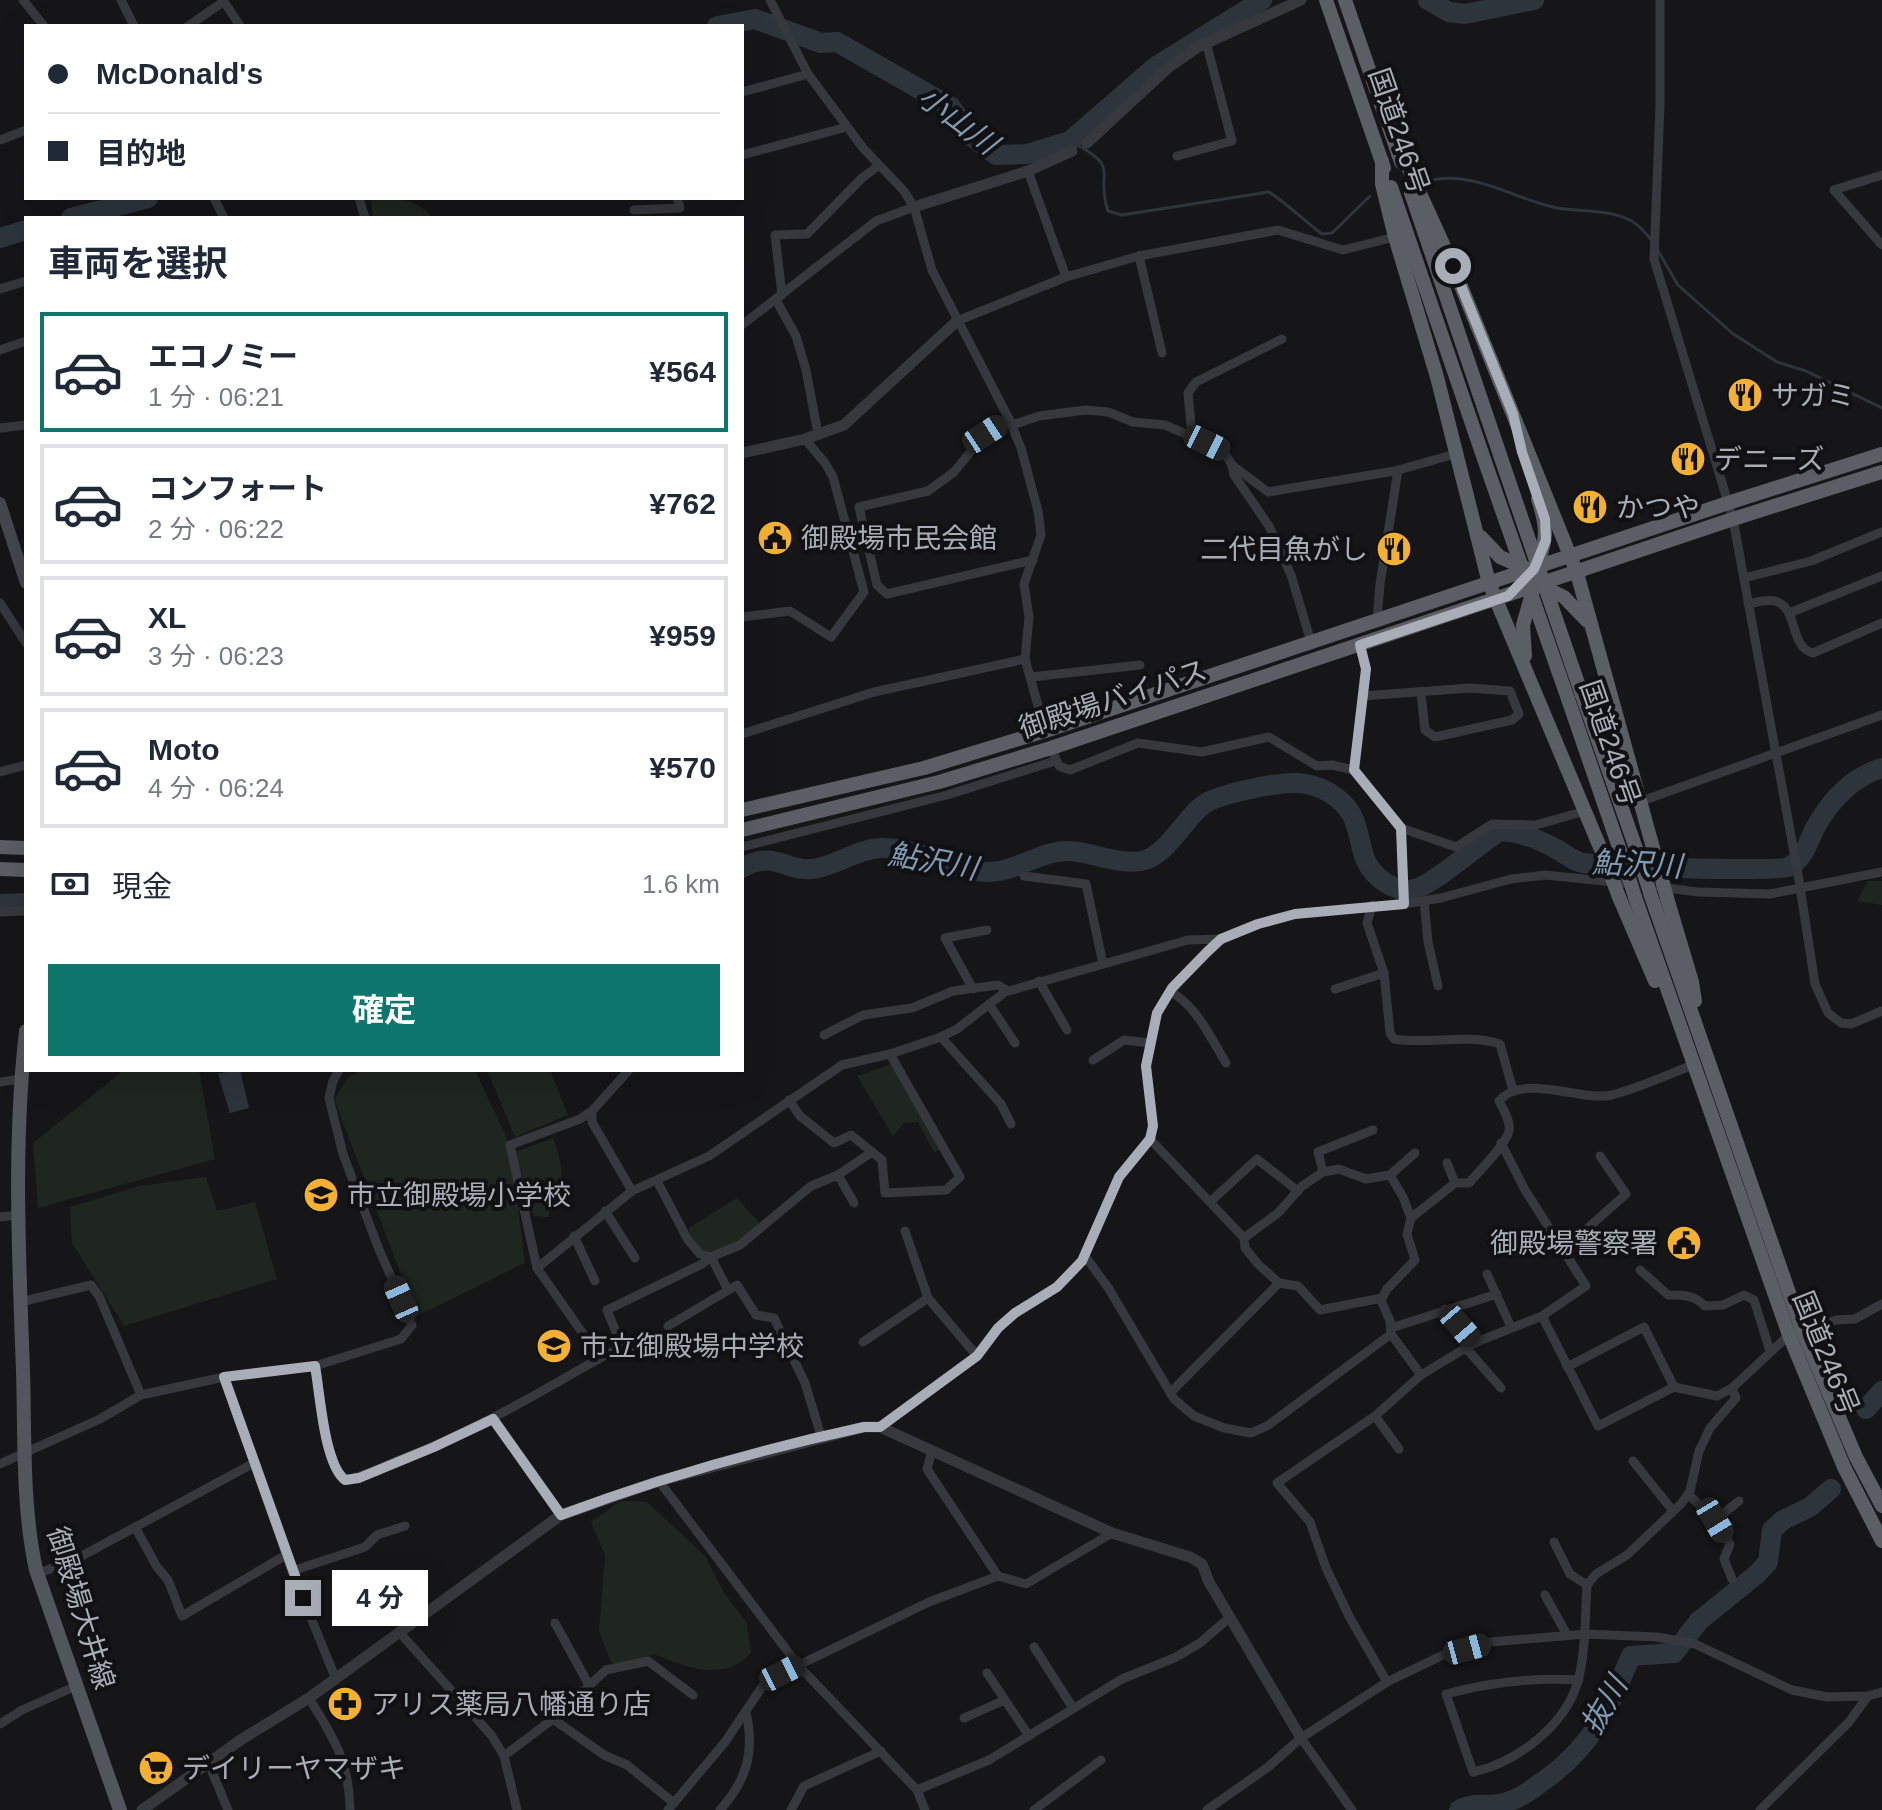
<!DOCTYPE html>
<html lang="ja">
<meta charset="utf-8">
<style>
body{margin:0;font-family:Arial,"Noto Sans JP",sans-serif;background:#f6f6f7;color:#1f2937;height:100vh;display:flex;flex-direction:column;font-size:30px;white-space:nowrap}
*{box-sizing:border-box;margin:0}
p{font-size:26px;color:#747a83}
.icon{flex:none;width:44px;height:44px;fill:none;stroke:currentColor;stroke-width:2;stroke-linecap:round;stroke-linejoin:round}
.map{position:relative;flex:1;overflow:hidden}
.drawer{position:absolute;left:24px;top:216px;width:720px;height:856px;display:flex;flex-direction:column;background:#fff;border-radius:0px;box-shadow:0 8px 32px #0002}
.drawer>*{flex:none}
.banner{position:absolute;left:24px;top:24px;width:720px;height:176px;border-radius:0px;box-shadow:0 8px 32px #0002;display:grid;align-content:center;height:176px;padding:0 24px;background:#fff}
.end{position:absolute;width:36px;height:36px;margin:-18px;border:10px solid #a8adb8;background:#111;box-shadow:0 0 0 4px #111}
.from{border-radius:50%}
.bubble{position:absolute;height:56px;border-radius:0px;background:#fff;box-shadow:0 8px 32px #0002;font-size:26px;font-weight:700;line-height:56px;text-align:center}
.car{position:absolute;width:24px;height:48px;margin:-24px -12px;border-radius:10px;box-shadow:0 0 6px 2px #0007;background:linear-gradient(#222 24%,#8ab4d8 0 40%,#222 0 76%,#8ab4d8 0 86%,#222 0)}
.banner b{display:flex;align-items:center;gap:28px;height:76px;font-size:30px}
.banner b+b{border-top:2px solid #e0e1e3}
.banner i{width:20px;height:20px;background:#1f2937}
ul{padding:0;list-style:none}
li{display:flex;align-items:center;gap:24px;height:120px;margin:0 16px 12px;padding:0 8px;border:4px solid #e0e1e3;border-radius:0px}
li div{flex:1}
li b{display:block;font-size:30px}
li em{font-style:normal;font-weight:700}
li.selected{border-color:#0f766e}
li>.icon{width:72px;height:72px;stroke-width:1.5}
h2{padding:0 24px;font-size:36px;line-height:96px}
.pay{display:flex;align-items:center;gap:20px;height:88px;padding:0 24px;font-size:30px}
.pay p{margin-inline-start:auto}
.primary-button{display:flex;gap:16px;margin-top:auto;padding:16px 24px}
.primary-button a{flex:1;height:92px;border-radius:0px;background:#0f766e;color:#fff;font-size:32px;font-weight:700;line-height:92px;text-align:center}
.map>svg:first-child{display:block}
</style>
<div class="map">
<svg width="1882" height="1810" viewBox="0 0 1882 1810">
<rect width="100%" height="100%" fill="#161618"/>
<g fill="#1e261f">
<path d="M371,198C393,198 419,198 432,218H373Z"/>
<path d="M1868,881H1882V905L1857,901Z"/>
<path d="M892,1064L941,1150L934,1152L918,1122L904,1123L893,1136L857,1076Z"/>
<path d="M120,1070H199L215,1159L38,1208L33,1143L119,1074Z"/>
<path d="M362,1070H475L510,1145L525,1263L417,1316L334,1099L348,1077Z"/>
<path d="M487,1070H550L568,1115L515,1137Z"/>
<path d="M553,1138C566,1176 564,1181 548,1217L534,1216L515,1152Z"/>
<path d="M206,1177L217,1211L255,1202L277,1279L124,1326L72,1243L70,1207L139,1186Z"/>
<path d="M737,1198L760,1224L736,1245L708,1256L690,1238L689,1228Z"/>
<path d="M621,1501L647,1502L705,1556L724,1593L747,1623L751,1653C724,1683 685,1667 654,1654L613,1667L599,1631L605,1555L591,1522Z"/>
</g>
<path fill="#2c353c" d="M234,1070H240L249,1108L230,1113L218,1074Z"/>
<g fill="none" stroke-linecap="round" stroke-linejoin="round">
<g stroke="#2c353c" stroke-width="3">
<path d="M1070,141C1124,169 1094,169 1108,211L1122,215L1269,192C1288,204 1304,221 1322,234L1332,233L1370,196"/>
<path d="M1432,180C1475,171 1517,200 1557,208C1581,212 1608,209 1630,220C1639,225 1646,233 1652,241"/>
<path d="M1658,251L1678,285L1732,333L1777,362L1806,371L1882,408"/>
</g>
<g stroke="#2c353c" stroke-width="20">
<path d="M1428,0L1449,12L1465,14L1534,0"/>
<path d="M717,26L755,19L821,43L837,42L951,107L971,136L996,155L1027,154L1070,141L1155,67L1262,0"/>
<path d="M71,218L148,198"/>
<path d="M0,238L26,230"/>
<path d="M742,868C774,849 786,872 812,869C835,867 856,849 881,848C918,847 951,871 987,872C1015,873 1041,850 1069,851C1092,852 1118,865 1141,861C1167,856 1183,820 1203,805C1217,794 1278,782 1297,783C1319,784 1341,796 1352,815C1359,829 1360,847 1366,861C1374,878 1396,894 1415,889C1434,884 1479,844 1500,831C1521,832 1539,839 1558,850C1564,853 1572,860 1579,862C1593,867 1777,872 1788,867C1804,860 1808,842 1815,828C1830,801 1852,777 1882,768"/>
<path d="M0,904L26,903"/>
<path d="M1866,1409L1882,1391"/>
<path d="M1459,1810C1473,1801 1491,1808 1507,1802C1518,1799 1530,1791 1539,1784C1591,1749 1607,1712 1631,1656L1674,1653L1699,1621L1757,1574L1768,1562L1772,1530L1783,1520L1810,1507L1831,1489"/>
</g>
<g stroke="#37383d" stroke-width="9">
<path d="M23,0L44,26"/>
<path d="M121,0L134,26"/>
<path d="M223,0L240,26"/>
<path d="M770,0L808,74L863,148L904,191L914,207L932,270L1009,419L1021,448L1038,511L1041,535L1024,584L1029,617L1025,659L1045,731"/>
<path d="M1660,0V105L1654,259L1733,519L1798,874L1815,984L1828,1013L1841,1023L1851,1024L1882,1011"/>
<path d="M188,26L223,2"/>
<path d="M742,92L808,74"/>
<path d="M0,140L26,130"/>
<path d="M742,155L847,127"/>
<path d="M1177,156L1232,141L1206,42"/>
<path d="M1028,171L1066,277"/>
<path d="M1882,175L1834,190L1882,245"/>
<path d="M214,198L224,218"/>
<path d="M359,198L365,218"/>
<path d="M634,210L680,208L677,198"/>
<path d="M1139,256L1162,353"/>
<path d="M0,289L26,281"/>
<path d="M782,295L775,235L807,234L862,178L878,166"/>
<path d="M776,300L796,336L806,370L818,434"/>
<path d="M957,321L1066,277L1139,256L1278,230L1343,250L1395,237"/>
<path d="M742,325L876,221L914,207"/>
<path d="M0,350L26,341"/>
<path d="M1009,419L985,434L954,472L928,491L859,507L877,585L887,594L1033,560"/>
<path d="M1012,425L1039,416L1086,410L1108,412L1133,422L1165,425L1223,450L1232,465L1268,492L1395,471L1455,454"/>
<path d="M0,428L26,425"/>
<path d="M1192,435L1188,393L1196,382L1282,339"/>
<path d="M1232,465L1234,475L1269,526L1291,575L1311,642"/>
<path d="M1744,578L1811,561L1882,532"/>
<path d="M0,603L26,643"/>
<path d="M1748,604C1756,602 1767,599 1775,601C1799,608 1789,647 1813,653L1882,623"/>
<path d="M1789,613L1882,576"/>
<path d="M742,617L790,611L831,637L864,592L833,477L825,463L805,439"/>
<path d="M1377,620L1380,584L1398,470"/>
<path d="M1360,645L1366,669L1354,770L1401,828L1404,904"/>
<path d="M1031,677L1140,665"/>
<path d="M1363,696L1470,688L1510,691L1519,714L1512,720L1435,737L1425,730L1421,693"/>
<path d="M742,734L874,692L1025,659"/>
<path d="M1051,748L1059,766L1070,770L1138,743L1202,752L1269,737L1317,766L1332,765L1354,770"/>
<path d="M0,772L26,765"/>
<path d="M1639,802L1882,715"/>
<path d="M1401,828L1456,847L1492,824L1536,825L1585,811"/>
<path d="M742,847L947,795L1055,761"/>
<path d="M1024,876L1086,884L1103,964"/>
<path d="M1660,887L1698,892L1770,894L1882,872"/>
<path d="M1424,901L1428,942L1438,986"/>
<path d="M1372,905L1367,923L1384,973L1390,1033L1394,1039C1429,1045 1466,1033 1500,1044L1513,1090"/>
<path d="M0,912L26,911"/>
<path d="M1039,981L1067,1030"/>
<path d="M973,989L945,938L987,930"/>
<path d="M1335,989L1384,973"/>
<path d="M1170,992C1195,1003 1212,1040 1226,1063"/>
<path d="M989,1004L1015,1043"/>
<path d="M824,1035L863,1015L912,1008L953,991L998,985L1008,991"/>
<path d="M941,1037L1001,1104L1011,1124"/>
<path d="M1093,1060L1124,1040L1150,1043"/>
<path d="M0,1082L21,1079"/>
<path d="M789,1100L800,1116L834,1143L851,1135L882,1160L885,1193L946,1190L960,1177L890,1054"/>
<path d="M592,1111V1122L632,1191"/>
<path d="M1150,1139L1244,1238L1245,1248L1258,1264L1279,1283L1298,1286L1320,1310L1382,1298"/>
<path d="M1501,1143L1525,1190L1563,1250"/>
<path d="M1447,1163L1455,1183"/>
<path d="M1323,1172L1318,1152L1373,1130"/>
<path d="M838,1175L854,1203"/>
<path d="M1390,1175L1415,1153"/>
<path d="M657,1181L688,1240L700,1254L711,1257L740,1245L811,1186L838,1175L872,1152"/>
<path d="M1210,1202L1257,1159L1298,1191"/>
<path d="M605,1211L635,1258"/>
<path d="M0,1217L19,1215"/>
<path d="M1411,1218L1407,1234L1415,1260L1387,1289L1381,1300L1390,1321L1391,1334L1421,1375"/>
<path d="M905,1231L928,1298L977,1356"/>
<path d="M574,1236L595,1281"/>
<path d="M1244,1238L1278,1213L1301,1187L1323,1172L1339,1169L1366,1179L1390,1175L1403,1197L1411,1218L1455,1183H1469C1479,1171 1505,1146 1509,1131C1511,1121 1503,1109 1499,1101C1523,1072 1581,1102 1612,1095C1639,1088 1667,1075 1693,1065"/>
<path d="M1085,1256L1109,1289L1174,1399L1194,1416L1224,1428L1251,1433L1267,1426L1391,1334"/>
<path d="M537,1268L632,1191L709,1156L842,1065L890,1054L941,1037L957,1029L1005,992L1188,940L1221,939"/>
<path d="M1640,1270L1668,1295C1684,1295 1694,1295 1705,1306L1723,1305L1744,1295L1754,1300L1770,1351"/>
<path d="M1487,1274L1511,1327"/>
<path d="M20,1302L91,1285L99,1296L141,1395"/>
<path d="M1445,1309L1474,1343"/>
<path d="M1542,1316L1586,1286L1563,1250L1626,1194L1600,1156"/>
<path d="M668,1326L737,1285L756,1315L774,1318L805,1383L821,1436"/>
<path d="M1391,1328L1497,1294"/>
<path d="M863,1342L928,1298"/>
<path d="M622,1347L627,1349L646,1339"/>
<path d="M1466,1348L1501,1388"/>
<path d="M600,1358L622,1347L607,1310L702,1264L711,1257L728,1290"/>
<path d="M315,1366C320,1393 324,1464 345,1480C363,1477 380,1468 397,1461C469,1434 534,1396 600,1358L537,1268L510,1145L580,1119L592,1111L629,1070"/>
<path d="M1567,1367L1644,1327L1674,1387L1717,1396L1732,1388L1789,1335L1836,1320L1855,1319L1882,1304"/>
<path d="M224,1377L292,1571L335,1677"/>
<path d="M1170,1393L1279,1283"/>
<path d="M1375,1416L1277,1483L1310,1522L1326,1568L1350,1618L1387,1682"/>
<path d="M493,1419L561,1515"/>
<path d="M880,1427L977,1356L998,1328L1015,1313L1057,1287L1082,1261L1119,1177L1150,1139L1153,1126L1146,1066L1157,1013L1172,988L1221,939L1258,924L1295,914L1404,904L1441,898L1511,879L1545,875L1634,884"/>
<path d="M1399,1449L1375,1416L1421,1375L1474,1343L1542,1316L1598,1426L1674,1387"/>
<path d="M932,1451L927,1469L998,1576"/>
<path d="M1633,1461L1673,1511"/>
<path d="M0,1464L100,1419L141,1395L224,1377L315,1366L401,1339L412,1325L378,1247L343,1154L329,1098L333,1081L339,1070"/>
<path d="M659,1481L798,1665L917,1790L925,1810"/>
<path d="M1688,1494L1715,1520L1730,1544L1724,1559L1732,1579"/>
<path d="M1715,1520L1739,1501"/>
<path d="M135,1527L157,1567L168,1580L182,1616L286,1555"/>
<path d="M1554,1542L1570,1574L1587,1585"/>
<path d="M292,1571L365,1547L377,1535L405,1526"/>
<path d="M37,1574L78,1558L254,1463"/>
<path d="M1545,1595L1567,1635"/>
<path d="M555,1623L589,1685"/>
<path d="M400,1633L492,1736L504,1756L517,1810"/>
<path d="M1034,1647L1073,1708"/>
<path d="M987,1673L1029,1736"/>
<path d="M1579,1680C1535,1677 1488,1683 1446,1694L1473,1772C1518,1762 1568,1724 1579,1677C1586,1646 1585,1616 1587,1585L1596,1574L1627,1555L1681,1504L1690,1491L1699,1451L1710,1428L1736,1398L1732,1388"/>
<path d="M309,1698C334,1739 349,1760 350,1810"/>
<path d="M964,1718L1005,1700"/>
<path d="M553,1719L606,1670L648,1661L693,1695"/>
<path d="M0,1724L22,1710L76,1686"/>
<path d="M1301,1738L1352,1810"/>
<path d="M504,1756L553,1719L604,1755L627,1765L674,1803"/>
<path d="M208,1762L228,1810"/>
<path d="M917,1790L989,1760L1122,1679L1174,1658L1200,1643L1230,1617"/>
<path d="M668,1810L725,1742L766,1681L929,1602L998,1576L1026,1584L1112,1533"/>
<path d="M720,1810C747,1780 755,1752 746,1712"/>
<path d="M791,1810L804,1786L881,1751"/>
<path d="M1034,1810L1101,1760"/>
<path d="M1207,1810L1268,1767L1301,1738L1387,1682L1443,1655L1490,1642L1586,1634L1657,1637L1695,1644L1792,1690L1827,1697L1868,1696L1882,1692"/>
<path d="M1760,1810L1849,1722L1868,1696"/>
</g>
<g stroke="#37383d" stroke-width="11">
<path d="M1087,143L1169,67L1198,47L1301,0"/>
<path d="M914,207L1028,171L1072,151"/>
<path d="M742,453L805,439L844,425L957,321"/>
<path d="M142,1810L242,1739L309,1698L561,1515L659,1481L864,1427H880L1112,1533L1190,1557L1202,1564L1209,1582L1301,1738"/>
</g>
<path stroke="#45474d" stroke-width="12" d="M0,503L26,583"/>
<path stroke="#53555c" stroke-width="14" d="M26,1031C13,1144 19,1257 23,1371C25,1437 22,1505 36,1570L120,1810"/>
<g stroke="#5b5e65" stroke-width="14">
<path d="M1326,0L1384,168"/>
<path d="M1345,0L1401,162"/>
<path d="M1398,154L1407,165L1453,266L1577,573L1655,855"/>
<path d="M1382,161V184L1395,237L1437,377L1489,583L1602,852"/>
<path d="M1391,187L1484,459"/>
<path d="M1411,193L1500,455"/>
<path d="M1481,537L1500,557L1532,571"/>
<path d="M1533,569C1549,544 1547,526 1538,499"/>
<path d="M1537,584L1564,597L1587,621"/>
<path d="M1525,656L1523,625L1534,587"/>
<path d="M1582,695L1638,854"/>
<path d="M1568,699L1621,853"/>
<path d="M742,810L924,768L1045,731L1728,503L1882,454"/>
<path d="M742,830L939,782L1051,748L1733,519L1882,472"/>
<path d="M0,847L26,848"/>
<path d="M0,869L26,870"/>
<path d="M1651,896L1802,1330L1856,1457L1882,1506"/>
<path d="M1619,897L1655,981"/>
<path d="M1635,897L1789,1335L1844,1467L1882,1541"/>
<path d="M1667,898L1692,982L1695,1001"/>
</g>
<g stroke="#5b5e65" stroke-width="14">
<path d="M1500,455L1582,695"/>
<path d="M1484,459L1568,699"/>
<path d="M1602,852L1619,897"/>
<path d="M1621,853L1635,897"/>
<path d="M1638,854L1651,896"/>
<path d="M1655,855L1667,898"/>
</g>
</g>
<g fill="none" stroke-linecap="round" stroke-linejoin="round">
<path stroke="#a8adb8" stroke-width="10" d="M303,1598L224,1377L315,1366C320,1393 324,1464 345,1480L359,1478L434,1447L493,1419L561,1515C659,1478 762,1449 864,1427H880L977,1356L998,1328L1015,1313L1057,1287L1082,1261L1119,1177L1150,1139L1153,1126L1146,1066L1157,1013L1172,988L1207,952L1221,939L1258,924L1295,914L1404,904L1401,828L1354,770L1366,669L1360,645L1508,596L1534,569L1546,540L1545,519L1522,452L1513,414L1453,266"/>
</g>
<defs>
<symbol id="restaurant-disc" viewBox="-11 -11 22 22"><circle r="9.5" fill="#f2b134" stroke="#111113"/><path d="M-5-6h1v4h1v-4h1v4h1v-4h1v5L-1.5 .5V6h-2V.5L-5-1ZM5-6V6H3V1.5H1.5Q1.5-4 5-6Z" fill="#111"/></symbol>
<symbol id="civic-disc" viewBox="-11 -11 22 22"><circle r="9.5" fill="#f2b134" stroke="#111113"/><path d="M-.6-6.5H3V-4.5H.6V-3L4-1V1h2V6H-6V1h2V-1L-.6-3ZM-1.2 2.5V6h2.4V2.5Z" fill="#111"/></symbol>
<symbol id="school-disc" viewBox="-11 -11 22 22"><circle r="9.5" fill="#f2b134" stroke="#111113"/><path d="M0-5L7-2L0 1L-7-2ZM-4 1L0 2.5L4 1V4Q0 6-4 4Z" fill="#111"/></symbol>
<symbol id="pharmacy-disc" viewBox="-11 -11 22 22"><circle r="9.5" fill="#f2b134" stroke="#111113"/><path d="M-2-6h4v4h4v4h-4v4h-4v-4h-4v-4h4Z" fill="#111"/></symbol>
<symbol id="supermarket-disc" viewBox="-11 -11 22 22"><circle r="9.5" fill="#f2b134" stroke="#111113"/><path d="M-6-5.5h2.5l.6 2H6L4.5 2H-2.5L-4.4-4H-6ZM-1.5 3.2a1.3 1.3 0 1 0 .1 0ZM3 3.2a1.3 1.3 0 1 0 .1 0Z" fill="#111"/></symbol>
</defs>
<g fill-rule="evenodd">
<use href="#restaurant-disc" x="1725" y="375" width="40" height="40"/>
<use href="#restaurant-disc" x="1668" y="439" width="40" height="40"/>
<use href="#restaurant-disc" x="1570" y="487" width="40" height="40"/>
<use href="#civic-disc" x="755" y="518" width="40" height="40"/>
<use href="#restaurant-disc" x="1374" y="529" width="40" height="40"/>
<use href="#school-disc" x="301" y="1175" width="40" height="40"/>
<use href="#civic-disc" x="1664" y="1223" width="40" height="40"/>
<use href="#school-disc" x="534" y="1326" width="40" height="40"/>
<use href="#pharmacy-disc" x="325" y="1684" width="40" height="40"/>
<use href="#supermarket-disc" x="136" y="1748" width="40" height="40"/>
</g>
<g text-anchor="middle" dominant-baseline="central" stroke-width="8" stroke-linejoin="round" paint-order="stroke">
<g font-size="28" fill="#a8adb8" stroke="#111113">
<text transform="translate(1399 131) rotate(71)">国道246号</text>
<text transform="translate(1113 699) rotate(-18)">御殿場バイパス</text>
<text transform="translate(1610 743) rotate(71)">国道246号</text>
<text transform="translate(1826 1353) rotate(68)">国道246号</text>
<text transform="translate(81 1608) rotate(73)">御殿場大井線</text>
</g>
<g font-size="28" fill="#a8adb8" stroke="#111113" text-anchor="start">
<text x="1771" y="395">サガミ</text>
<text x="1714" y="459">デニーズ</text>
<text x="1616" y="507">かつや</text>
<text x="801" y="538">御殿場市民会館</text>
<text x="1368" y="549" text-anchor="end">二代目魚がし</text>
<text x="347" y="1195">市立御殿場小学校</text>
<text x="1658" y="1243" text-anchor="end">御殿場警察署</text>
<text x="580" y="1346">市立御殿場中学校</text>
<text x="371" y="1704">アリス薬局八幡通り店</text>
<text x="182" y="1768">デイリーヤマザキ</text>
</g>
<g font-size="30" font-style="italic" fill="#7f9bb3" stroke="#111113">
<text transform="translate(958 120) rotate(37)">小山川</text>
<text transform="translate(933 861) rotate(10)">鮎沢川</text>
<text transform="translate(1637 864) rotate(3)">鮎沢川</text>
<text transform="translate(1604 1705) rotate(-60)">抜川</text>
</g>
</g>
</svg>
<i class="end from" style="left:1453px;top:266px"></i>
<i class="end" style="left:303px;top:1598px"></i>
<div class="bubble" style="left:332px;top:1570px;width:96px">4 分</div>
<i class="car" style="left:985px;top:434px;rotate:57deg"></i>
<i class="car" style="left:1207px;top:443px;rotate:116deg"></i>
<i class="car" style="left:401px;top:1299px;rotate:336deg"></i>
<i class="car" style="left:1460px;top:1326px;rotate:139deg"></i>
<i class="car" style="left:1715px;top:1520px;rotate:149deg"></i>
<i class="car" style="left:1467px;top:1649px;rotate:75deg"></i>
<i class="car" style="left:782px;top:1673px;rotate:63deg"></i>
<div class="banner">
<b><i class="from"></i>McDonald's</b>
<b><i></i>目的地</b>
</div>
<section class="drawer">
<h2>車両を選択</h2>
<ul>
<li class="selected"><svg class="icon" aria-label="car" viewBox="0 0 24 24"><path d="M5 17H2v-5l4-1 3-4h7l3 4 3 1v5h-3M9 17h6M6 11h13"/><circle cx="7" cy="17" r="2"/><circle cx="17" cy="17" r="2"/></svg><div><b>エコノミー</b><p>1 分 · 06:21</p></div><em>¥564</em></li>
<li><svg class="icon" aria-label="car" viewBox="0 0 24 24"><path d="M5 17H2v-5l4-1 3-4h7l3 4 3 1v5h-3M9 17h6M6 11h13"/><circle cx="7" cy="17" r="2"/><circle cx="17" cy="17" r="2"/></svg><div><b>コンフォート</b><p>2 分 · 06:22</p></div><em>¥762</em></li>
<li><svg class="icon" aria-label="car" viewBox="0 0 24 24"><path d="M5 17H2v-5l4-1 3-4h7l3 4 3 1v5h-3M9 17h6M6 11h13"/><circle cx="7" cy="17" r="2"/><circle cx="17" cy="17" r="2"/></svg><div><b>XL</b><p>3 分 · 06:23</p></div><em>¥959</em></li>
<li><svg class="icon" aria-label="car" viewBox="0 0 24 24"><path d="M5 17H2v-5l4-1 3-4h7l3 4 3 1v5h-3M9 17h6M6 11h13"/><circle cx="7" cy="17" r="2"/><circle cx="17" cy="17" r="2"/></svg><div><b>Moto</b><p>4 分 · 06:24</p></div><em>¥570</em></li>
</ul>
<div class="pay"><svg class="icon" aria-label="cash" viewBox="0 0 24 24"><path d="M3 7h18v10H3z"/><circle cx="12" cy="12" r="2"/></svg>現金<p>1.6 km</p></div>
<div class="primary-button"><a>確定</a></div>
</section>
</div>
